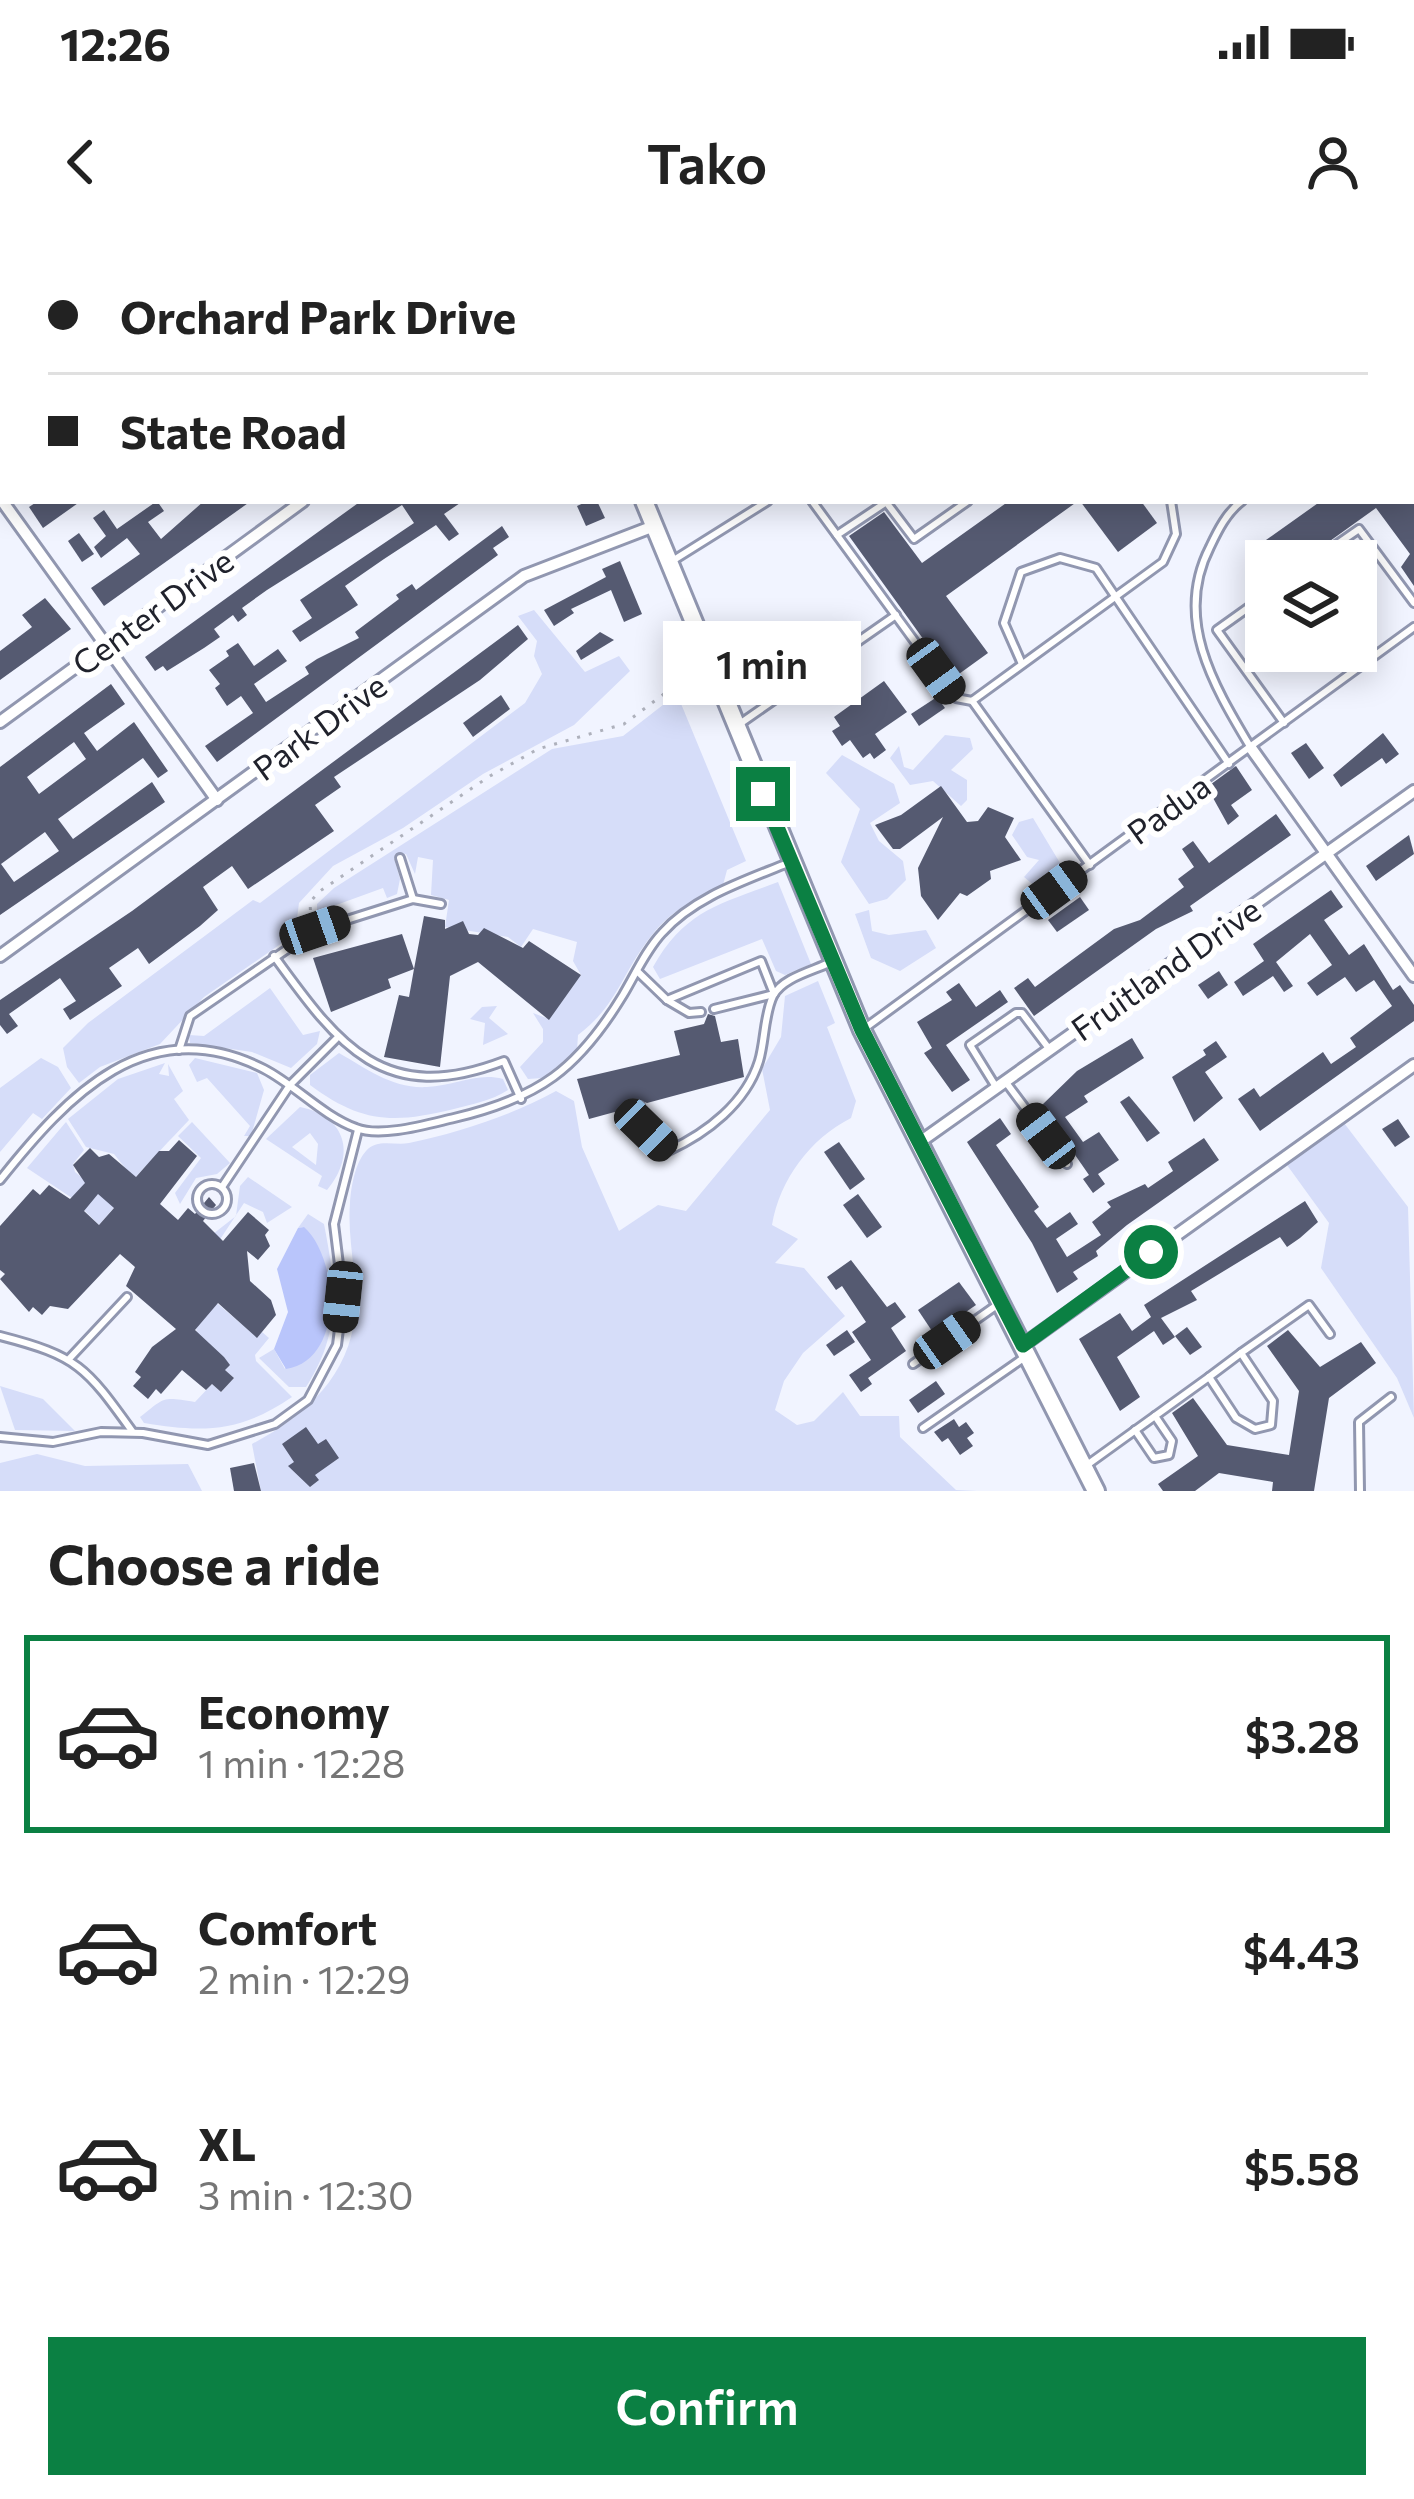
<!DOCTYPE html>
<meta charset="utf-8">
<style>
body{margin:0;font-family:Commissioner,sans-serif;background:#f6f6f6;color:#222;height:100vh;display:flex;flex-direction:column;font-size:45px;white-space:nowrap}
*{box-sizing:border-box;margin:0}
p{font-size:39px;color:#767676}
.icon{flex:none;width:66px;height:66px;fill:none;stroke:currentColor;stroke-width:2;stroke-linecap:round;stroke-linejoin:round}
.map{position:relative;height:1251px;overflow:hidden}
.drawer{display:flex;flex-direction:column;background:#fff;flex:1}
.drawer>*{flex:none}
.banner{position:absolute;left:0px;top:0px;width:1416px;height:264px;box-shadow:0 6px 30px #0003;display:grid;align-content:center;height:264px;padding:0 48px;background:#fff}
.buttons{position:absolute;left:1245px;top:300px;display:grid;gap:24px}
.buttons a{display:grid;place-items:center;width:132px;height:132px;border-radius:0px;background:#fff;box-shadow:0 6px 30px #0003;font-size:60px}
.end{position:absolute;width:54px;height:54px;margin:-27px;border:15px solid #0b8043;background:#fff;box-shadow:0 0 0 6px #fff}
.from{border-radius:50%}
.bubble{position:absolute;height:84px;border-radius:0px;background:#fff;box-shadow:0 6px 30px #0003;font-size:39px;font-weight:600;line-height:84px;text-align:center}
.car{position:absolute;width:36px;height:72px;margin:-36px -18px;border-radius:15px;box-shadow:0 0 9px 3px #0007;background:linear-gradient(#222 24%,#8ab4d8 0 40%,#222 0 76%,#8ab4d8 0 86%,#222 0)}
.banner b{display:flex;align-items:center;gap:42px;height:114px;font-size:45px}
.banner b+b{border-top:3px solid #e0e0e0}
.banner i{width:30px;height:30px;background:#222}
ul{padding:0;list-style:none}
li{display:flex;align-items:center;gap:36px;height:198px;margin:0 24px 18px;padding:0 24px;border:6px solid transparent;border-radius:0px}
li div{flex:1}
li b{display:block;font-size:45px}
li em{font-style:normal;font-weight:600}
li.on{border-color:#0b8043}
li>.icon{width:108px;height:108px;stroke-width:1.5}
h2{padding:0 48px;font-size:54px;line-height:144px}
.primary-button{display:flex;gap:24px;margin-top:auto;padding:24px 48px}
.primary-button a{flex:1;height:138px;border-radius:0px;background:#0b8043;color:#fff;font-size:48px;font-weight:600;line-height:138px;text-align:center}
.status{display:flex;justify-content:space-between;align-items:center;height:84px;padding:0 60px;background:#fff;direction:ltr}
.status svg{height:33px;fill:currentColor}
header{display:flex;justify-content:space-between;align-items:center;height:156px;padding:0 48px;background:#fff;font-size:54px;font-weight:600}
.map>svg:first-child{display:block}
</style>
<div class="status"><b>12:26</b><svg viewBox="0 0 49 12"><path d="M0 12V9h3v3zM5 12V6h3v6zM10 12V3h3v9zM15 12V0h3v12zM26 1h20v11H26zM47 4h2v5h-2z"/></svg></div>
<header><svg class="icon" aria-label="back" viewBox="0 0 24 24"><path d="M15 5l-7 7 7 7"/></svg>Tako<svg class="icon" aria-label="person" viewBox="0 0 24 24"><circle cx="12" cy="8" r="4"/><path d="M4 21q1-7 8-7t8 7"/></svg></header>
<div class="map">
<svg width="1414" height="1251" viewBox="0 0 1414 1251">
<rect width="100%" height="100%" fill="#f1f4ff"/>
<g fill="#d6ddf9" fill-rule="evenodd">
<path d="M534,370L585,432L619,416L630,431L574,485L483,534L403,588L333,626L299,663L295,694L204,757L160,804L100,827L79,843L67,827L63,808L88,783L253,660L260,663L525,463L542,434L534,416L537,401L518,376Z"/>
<path d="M677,454L746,621L727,630L723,645C696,659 670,671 652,695C622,732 618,765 578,795L577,810L543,838L528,839L520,827L543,802V789L533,773L549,779L581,735L573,721L577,702L533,689L521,707L508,697L445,687L449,660L431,655L433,620L418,617L415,634L406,614L394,618L400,639L397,654L387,658L383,648L317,672V664L334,648L552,509L623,496Z"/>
<path d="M945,495L970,498L973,509L951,530L967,540V560L961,566L933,541L910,545L890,518L899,506L904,527L913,530Z"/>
<path d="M842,515L894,544L900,563L870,583L879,601L903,621L906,640L887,659L869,664L841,622L860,569L826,533Z"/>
<path d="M1033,578L1063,628L1037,648L1024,637L1039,620L1027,617L1012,595L1019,582Z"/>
<path d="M778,642L811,724L785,735L776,731L762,699L660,739L653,727C685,670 720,664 778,642Z"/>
<path d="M869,670L872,691L889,695L926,690L936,708L900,731L871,718L855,674Z"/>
<path d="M818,741L835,783L827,787L856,861L851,878C810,899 780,939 772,985L798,999L775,1023L804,1028L845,1076L803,1113L784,1141L775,1170L797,1185L814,1181L843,1152L860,1176H899L900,1197L956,1250L977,1251H261L252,1204C305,1176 350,1136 355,1073C358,1037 347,1000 350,963C351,947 355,923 366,911C377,898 395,906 409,903C458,893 513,875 556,851L574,861L582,907L619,991L658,965L686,971L770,870L762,829L781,797L785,756Z"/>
<path d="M270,748L303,795L320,791L317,804L291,828L252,812L190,803L189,795L204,796Z"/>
<path d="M497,766L489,778L508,794L483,805L485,783L470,779L482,767Z"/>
<path d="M339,813C367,829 393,849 427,847C454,846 477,832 503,839L508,850C491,861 472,864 454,869C393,884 361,883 310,845V835Z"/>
<path d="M41,818L58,827L71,848L42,879L33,873L0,912V848Z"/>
<path d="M195,818L257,833L264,850L251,896H244L250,886L207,838L197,842L189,825Z"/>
<path d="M165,823L159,834L169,836L168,824L183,851L174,859L189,880C169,901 153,918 134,939L114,914L86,907L68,879L118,839Z"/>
<path d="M300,867C346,876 357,915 327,950L318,946L322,936L266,899ZM310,893L318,904L316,925L292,907Z"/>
<path d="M66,882L84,910L73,924L75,932L116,965L99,985L72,958L27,928Z"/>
<path d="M192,882L230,923L217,934L196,938L180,964L175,953L201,918L178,896Z"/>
<path d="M1344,883L1408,967L1414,1178L1397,1138L1321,1028L1329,983L1287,925Z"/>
<path d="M248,937L292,967L267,983L263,972L244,963L219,1001L213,994L236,976L240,946Z"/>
<path d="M308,974L324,984C336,1046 342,1091 306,1147H289L259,1118L274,1109L285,1129L304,987L298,988Z"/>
<path d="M212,1059L257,1097L262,1092L269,1098L255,1115L256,1121L292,1157C241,1192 204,1193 144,1183L140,1177C165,1158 160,1156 195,1162L212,1144L221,1152L234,1138L225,1130L229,1125L197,1096L195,1077Z"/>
<path d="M0,1146L43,1159L75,1191L15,1190Z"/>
<path d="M37,1214L85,1226L188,1224L202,1251H0V1223Z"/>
</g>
<path fill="#b9c5fb" d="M304,987C339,1018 345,1120 286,1129L274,1109L288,1072L277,1029L298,988Z"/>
<g fill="#555a71" fill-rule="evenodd">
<path d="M38,261H81L43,288L29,267Z"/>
<path d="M157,261L164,271L148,282L161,299L204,261H251L104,366L91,348L140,314L127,298L101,318L94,307L106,296L93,278L104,270L117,289Z"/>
<path d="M361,261H463L444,274L459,294L449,301L436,285L384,319L345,346L358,365L300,402L292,391L312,378L300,360L414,283L402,265L267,350L242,368L247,375L238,382L233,375L214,389L220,397L204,408L167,431L163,426L155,431L145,417Z"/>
<path d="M588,261H597L605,278L586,286L577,266Z"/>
<path d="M1009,261H1078L946,356L988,413L952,439L849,296L884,272L922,323Z"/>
<path d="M1080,261H1141L1157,283L1118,312Z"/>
<path d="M1321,261H1414V346L1401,327L1410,314L1376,268L1302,321H1266V336L1249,312Z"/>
<path d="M502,286L509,297L493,308L498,315L217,522L205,506L253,473L241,456L227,466L215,448L220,444L209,430L229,416L226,411L238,403L254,426L278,409L287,421L254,444L266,462L309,434L305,427L317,419L359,398L355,392L399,359L396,355L412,344L416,350Z"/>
<path d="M79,293L94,314L82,322L68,301Z"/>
<path d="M620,321L642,374L624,382L611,350L571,369L574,373L554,386L544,370L606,337L602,329Z"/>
<path d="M45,358L71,389L0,440V411L32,387L22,375Z"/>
<path d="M518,385L528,399L480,440L334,537L341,547L315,565L334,591L248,649L232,626L203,647L218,670L200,686L149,724L138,708L109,728L122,746L70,780L63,769L76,761L60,738L9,774L18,786L7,794L0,785V760L132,671Z"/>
<path d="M600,392L614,400L581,420L576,411Z"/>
<path d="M884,441L907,472L875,494L886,510L874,519L870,513L863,518L850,500L842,506L832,491L840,486L834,477Z"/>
<path d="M111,444L125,464L84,493L97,511L134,482L168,531L158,538L143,518L58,579L73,599L152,542L165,562L0,675V527ZM74,502L86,519L39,554L27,537ZM45,592L59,611L14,642L1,624Z"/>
<path d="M501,455L510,469L473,497L463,483Z"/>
<path d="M937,457L945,468L919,486L911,474Z"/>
<path d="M1383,493L1399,514L1386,524L1382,518L1341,547L1333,535Z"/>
<path d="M1306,503L1324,528L1309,539L1291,513Z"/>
<path d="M1236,526L1252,550L1231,565L1239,576L1228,585L1207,547Z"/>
<path d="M941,546L967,582L978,581L988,567L1014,578L1005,597L1021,620L990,631L991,639L967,656L960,653L938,680L921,656L918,628L943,577L900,609H893L875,585L901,575Z"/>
<path d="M1276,574L1291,595L1190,666L1193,671L1156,689L1034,776L1014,748L1028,738L1035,747L1114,689L1140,680L1184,647L1178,639L1194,627L1182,609L1193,601L1209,623Z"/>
<path d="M1409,595L1414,614L1376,641L1366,626Z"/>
<path d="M1331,650L1343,667L1324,680L1349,715L1364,704L1393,750L1400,745L1414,765V781L1260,891L1238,859L1254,848L1260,857L1323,812L1331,824L1356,807L1350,798L1392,766L1374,740L1356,752L1345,737L1317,756L1307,743L1332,725L1310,694L1276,722L1293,746L1284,752L1273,736L1243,756L1234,742L1264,721L1253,704Z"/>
<path d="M1080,657L1089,670L1057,692L1048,680Z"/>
<path d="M424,676L445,680V689L463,681L469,694L478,695L484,688L523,708L529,701L581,735L549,780L478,722L450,736L440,827L384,817L399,755L409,757L414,729L388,739L391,748L331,772L313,718L402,694L414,729Z"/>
<path d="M1219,731L1228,745L1208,759L1198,745Z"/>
<path d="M959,743L976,767L1000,750L1008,762L946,805L970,840L952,852L924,813L932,808L917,782L952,760L946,752Z"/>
<path d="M708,774L715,776L721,802L738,799L744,837L647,863L637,859L633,867L589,879L577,839L680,815L674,791L704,784Z"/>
<path d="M1132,798L1144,818L1084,856L1088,862L1065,877L1083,902L1099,892L1119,920L1098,934L1105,944L1093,953L1083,939L1089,935L1041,866L1077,831Z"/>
<path d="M1216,801L1227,817L1205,832L1223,858L1194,882L1172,837L1206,815L1203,810Z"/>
<path d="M1129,856L1160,893L1147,902L1120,862Z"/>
<path d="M1000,878L1011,894L996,905L1039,967L1034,971L1047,988L1070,972L1078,984L1056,999L1067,1017L1101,995L1092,982L1111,967L1107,962L1145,944L1148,948L1173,931L1168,922L1204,898L1219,920L1127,985L1096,1011L1098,1016L1073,1032L1078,1039L1057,1053L1032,1003L967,902Z"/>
<path d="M1398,879L1410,897L1395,907L1382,889Z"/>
<path d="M179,900L197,916L160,964L178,980L188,968L195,974L209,957L216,965L203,981L223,1001L248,972L269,990L265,995L270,1006L258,1020L247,1011L250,1041L271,1060L276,1075L257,1098L218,1063L195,1090L224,1117L230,1125L225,1130L234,1138L221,1152L212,1144L206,1150L182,1130L161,1154L156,1149L148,1159L133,1146L141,1137L135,1132L152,1107L176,1089L126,1046L135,1027L120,1014L68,1069L50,1066L42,1075L33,1067L29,1072L0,1039L5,1034L0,1030V986L33,949L40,955L49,945L70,959L85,943L73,925L90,908L99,917L109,914L136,937L159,911H169ZM98,954L114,968L99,985L84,971Z"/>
<path d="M839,902L865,939L850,950L824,912Z"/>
<path d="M858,954L882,987L867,998L843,965Z"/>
<path d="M1305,961L1318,982L1300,998L1287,1007L1280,997L1191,1051L1197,1060L1161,1078L1175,1097L1163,1105L1154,1091L1117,1117L1140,1157L1120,1171L1079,1099L1120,1073L1132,1091L1151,1077L1144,1065Z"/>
<path d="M851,1020L887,1067L895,1062L906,1077L891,1088L906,1111L868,1138L872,1144L861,1152L849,1135L871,1120L852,1092L866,1082L842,1046L836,1050L827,1037Z"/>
<path d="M959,1042L976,1065L934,1094L918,1070Z"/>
<path d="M1187,1087L1202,1107L1190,1115L1175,1096Z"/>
<path d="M847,1090L855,1102L834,1116L826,1105Z"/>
<path d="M1288,1090L1320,1127L1361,1102L1376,1123L1329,1158L1314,1251H1272L1273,1242L1219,1233L1195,1251H1163L1158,1244L1198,1216L1172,1173L1193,1158L1227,1205L1289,1215L1299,1151L1267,1106Z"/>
<path d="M936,1141L945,1154L918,1173L909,1160Z"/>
<path d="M954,1179L959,1187L966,1182L974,1193L967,1198L973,1206L960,1215L948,1198L942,1202L934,1192Z"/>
<path d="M306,1187L318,1204L326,1199L339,1218L315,1235L319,1240L310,1247L288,1226L294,1222L282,1204Z"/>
<path d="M254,1223L261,1251H234L230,1228Z"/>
</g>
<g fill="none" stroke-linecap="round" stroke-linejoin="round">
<defs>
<g id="lane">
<path d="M1413,140L1414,139"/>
<path d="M812,261L956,458L972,461L1163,322L1176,294L1171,261"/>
<path d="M1242,261C1227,272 1218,290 1210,307C1173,379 1214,446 1251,508"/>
<path d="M886,262L914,299L968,261"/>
<path d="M837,295L885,263"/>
<path d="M1313,321L1359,289L1414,363"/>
<path d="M669,323L768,261"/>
<path d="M1266,355L1217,390L1284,483"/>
<path d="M1022,424L1004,383L1021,332L1060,318L1096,328L1229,524"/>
<path d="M973,462L1090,625"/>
<path d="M741,483L896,375"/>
<path d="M400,618L413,659"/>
<path d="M274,716C339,806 384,867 504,821L521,859"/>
<path d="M637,731L667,760L761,721L774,754L714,769"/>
<path d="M667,760L689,773L701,772"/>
<path d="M865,788L1414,387"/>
<path d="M179,810L190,776L315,690L413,659L441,664"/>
<path d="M1005,841L1067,924"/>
<path d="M996,847L970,805L1016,773H1022L1050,810"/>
<path d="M640,866L646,890L668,911C707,893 746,863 759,821C765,801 764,775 773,756C782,738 812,731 829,723"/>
<path d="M0,940C67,856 147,769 264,829C295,845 323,876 356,888C381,898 428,884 454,878C539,858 578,829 623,755C635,735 646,710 662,693C694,657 744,641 788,623"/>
<circle cx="212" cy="959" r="15"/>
<path d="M222,947L290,845L336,799"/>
<path d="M0,1096C78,1116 86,1127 132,1191"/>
<path d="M69,1119L127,1057"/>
<path d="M913,1124L997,1065"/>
<path d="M1209,1137L1241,1113"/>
<path d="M923,1188L1025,1117"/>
<path d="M1135,1190L1154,1218L1169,1215L1172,1201L1155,1176"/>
<path d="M0,1197L53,1202L101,1192L143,1193L208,1205L275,1184L308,1160L337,1105L343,1057L334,984L358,890"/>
<path d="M1087,1225L1209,1137L1236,1178L1255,1189L1271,1185L1273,1161L1241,1113L1309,1065L1330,1094"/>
<path d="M1360,1251L1359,1182L1391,1157"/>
</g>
<g id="street">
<path d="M333,3L337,0"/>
<path d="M625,3L630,0"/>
<path d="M932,3L936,0"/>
<path d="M0,246L3,244"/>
<path d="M0,258L217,560"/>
<path d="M0,482L303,261"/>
<path d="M1251,508L1414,736"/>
<path d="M0,716L524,336L654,286"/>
<path d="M917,904L1414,551"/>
<path d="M1023,1105L1414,825"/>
</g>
<g id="secondary">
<path d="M536,0L537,3"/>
<path d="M644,261L862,790L1096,1251"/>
</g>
</defs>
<use href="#lane" stroke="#9197b0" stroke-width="12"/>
<use href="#street" stroke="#9197b0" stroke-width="16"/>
<use href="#secondary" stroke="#9197b0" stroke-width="22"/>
<path stroke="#aeb1bc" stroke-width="3" stroke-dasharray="3 9" stroke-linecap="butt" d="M311,682L310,662L320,651L490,536L538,509L624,484L697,429"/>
<use href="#lane" stroke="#fff" stroke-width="6"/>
<use href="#street" stroke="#fff" stroke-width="10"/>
<use href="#secondary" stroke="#fff" stroke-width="16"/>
</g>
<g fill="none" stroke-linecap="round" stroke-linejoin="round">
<path stroke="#0b8043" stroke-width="15" d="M763,554L862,790L1023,1105L1151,1012"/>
</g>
<g text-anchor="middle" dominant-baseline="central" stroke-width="12" stroke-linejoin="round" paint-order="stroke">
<g font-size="33" fill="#20222c" stroke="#fff">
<text transform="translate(152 371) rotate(-36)">Center Drive</text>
<text transform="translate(319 486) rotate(-36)">Park Drive</text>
<text transform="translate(1168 568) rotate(-36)">Padua</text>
<text transform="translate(1165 728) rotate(-35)">Fruitland Drive</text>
</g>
</g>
</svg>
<div class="buttons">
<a><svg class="icon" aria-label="layers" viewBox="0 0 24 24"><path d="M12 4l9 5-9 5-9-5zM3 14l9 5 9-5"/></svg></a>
</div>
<i class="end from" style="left:1151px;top:1012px"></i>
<i class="end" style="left:763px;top:554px"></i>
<div class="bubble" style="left:663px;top:381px;width:198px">1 min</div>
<i class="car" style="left:936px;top:431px;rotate:144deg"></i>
<i class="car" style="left:1054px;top:650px;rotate:54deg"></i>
<i class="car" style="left:315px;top:690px;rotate:71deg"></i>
<i class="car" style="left:646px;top:890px;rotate:134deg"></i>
<i class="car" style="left:1046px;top:896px;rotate:323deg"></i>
<i class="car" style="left:343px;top:1057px;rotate:186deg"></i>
<i class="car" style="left:947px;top:1100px;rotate:55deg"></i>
<div class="banner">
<b><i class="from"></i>Orchard Park Drive</b>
<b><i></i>State Road</b>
</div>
</div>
<section class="drawer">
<h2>Choose a ride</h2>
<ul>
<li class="on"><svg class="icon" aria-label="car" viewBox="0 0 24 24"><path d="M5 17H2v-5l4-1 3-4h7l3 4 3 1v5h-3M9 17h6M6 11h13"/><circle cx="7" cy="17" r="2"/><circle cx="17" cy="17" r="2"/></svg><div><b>Economy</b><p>1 min · 12:28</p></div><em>$3.28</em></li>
<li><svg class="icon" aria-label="car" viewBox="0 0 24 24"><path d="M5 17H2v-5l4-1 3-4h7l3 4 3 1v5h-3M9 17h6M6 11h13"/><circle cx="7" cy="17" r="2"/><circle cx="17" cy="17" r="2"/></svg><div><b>Comfort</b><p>2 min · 12:29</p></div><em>$4.43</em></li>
<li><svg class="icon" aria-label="car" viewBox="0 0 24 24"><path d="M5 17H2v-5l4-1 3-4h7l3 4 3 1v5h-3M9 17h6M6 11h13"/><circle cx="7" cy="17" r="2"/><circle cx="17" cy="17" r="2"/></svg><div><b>XL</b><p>3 min · 12:30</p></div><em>$5.58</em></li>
</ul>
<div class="primary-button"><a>Confirm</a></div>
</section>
